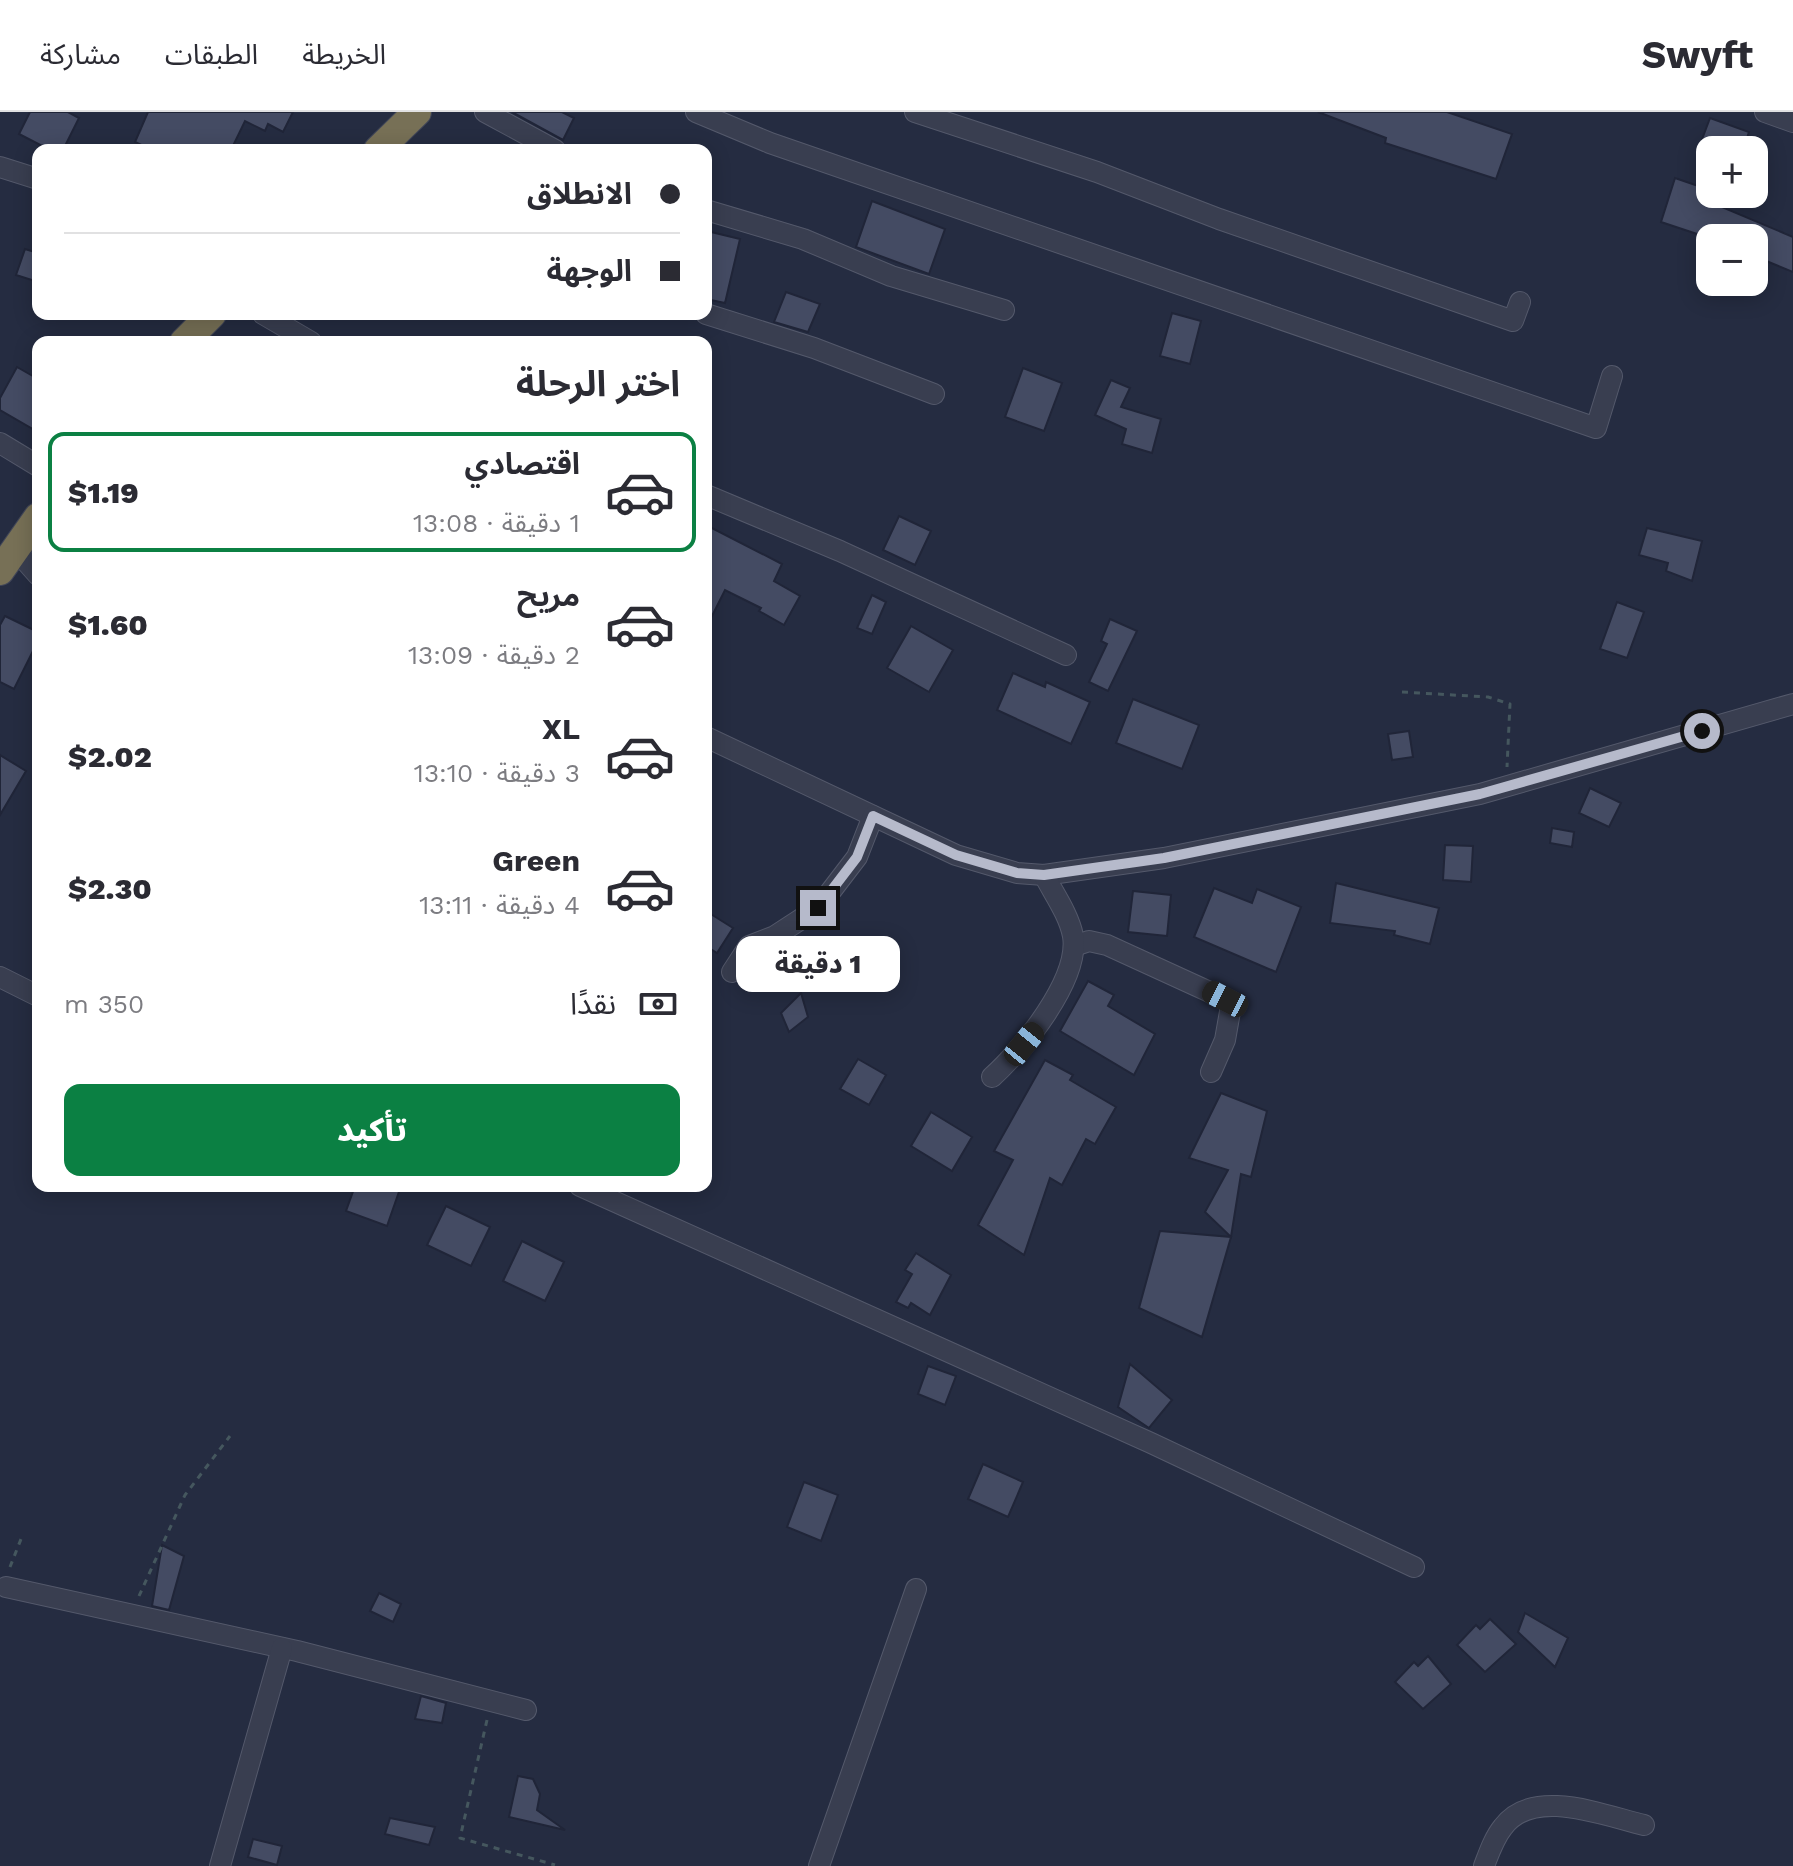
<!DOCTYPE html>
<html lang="ar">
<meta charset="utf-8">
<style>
body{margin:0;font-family:"Work Sans","Noto Sans Arabic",sans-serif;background:#f2f2f3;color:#2b2b33;direction:rtl;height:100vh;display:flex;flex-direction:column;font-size:30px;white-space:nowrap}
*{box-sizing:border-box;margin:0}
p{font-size:26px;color:#7c7c81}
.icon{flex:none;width:44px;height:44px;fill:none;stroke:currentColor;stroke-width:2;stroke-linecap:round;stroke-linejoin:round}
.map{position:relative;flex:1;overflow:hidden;direction:ltr}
.details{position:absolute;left:32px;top:224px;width:680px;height:856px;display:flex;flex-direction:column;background:#fff;border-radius:16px;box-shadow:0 4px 20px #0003;direction:rtl}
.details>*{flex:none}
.top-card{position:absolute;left:32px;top:32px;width:680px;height:176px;border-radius:16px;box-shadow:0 4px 20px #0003;direction:rtl;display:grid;align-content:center;height:176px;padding:0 32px;background:#fff}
.tools{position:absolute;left:1696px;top:24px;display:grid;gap:16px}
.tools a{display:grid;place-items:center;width:72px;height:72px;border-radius:16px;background:#fff;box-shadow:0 4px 20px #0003;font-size:40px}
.end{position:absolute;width:36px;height:36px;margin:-18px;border:10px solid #b6bacb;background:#111;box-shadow:0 0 0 4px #111}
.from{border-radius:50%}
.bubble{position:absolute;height:56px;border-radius:16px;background:#fff;box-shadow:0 4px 20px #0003;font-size:26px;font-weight:800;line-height:56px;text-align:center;direction:rtl}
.car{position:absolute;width:24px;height:48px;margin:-24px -12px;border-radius:10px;box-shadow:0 0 6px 2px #0007;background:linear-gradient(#222 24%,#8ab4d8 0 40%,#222 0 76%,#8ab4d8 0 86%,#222 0)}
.top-card b{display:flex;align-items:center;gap:28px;height:76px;font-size:30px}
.top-card b+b{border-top:2px solid #e1e1e2}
.top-card i{width:20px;height:20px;background:#2b2b33}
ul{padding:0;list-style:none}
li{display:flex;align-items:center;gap:24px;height:120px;margin:0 16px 12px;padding:0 16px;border:4px solid transparent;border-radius:16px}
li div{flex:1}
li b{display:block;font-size:30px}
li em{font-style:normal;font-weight:800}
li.active{border-color:#0b8043}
li>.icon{width:72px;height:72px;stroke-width:1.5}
h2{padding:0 32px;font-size:36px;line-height:96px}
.pay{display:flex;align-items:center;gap:20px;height:88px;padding:0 32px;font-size:30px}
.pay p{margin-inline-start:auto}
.cta{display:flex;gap:16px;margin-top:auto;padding:16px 32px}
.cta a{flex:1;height:92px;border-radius:16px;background:#0b8043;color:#fff;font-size:32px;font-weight:800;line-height:92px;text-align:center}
header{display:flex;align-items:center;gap:48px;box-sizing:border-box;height:112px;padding:0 40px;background:#fff;border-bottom:2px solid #e1e1e2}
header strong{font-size:38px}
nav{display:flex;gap:44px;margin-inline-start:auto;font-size:28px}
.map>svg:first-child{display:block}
</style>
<header>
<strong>Swyft</strong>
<nav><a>الخريطة</a><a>الطبقات</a><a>مشاركة</a></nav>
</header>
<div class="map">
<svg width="1793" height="1754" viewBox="0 0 1793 1754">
<rect width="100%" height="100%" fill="#252c41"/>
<g fill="#444b63" stroke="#202538" stroke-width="2">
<path d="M30,0H68L79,6L63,38H50L19,22Z"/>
<path d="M148,0H293L283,20L268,12L265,19L245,9L231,38H152L135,30Z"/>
<path d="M512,0H562L574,6L563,28Z"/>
<path d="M1318,0H1447L1512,22L1496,67L1385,31L1386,26Z"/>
<path d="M1710,6L1749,20L1743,38H1698Z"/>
<path d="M1675,66L1710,78V82H1721L1717,93L1793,125V160L1754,144V126H1709L1661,110Z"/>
<path d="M872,89L945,117L929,162L856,135Z"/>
<path d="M711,120L740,127L725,191L706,187V144Z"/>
<path d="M25,137L38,141V170L16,163Z"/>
<path d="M786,180L820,192L808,220L774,210Z"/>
<path d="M1172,201L1201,209L1190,252L1160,244Z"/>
<path d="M17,255L38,267V320L0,298V286Z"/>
<path d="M1023,256L1062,271L1044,319L1005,305Z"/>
<path d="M1111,268L1130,276L1121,295L1161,307L1152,341L1122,332L1126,317L1095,303Z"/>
<path d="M899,404L931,419L915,453L883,438Z"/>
<path d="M706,413L782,452L774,469L800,484L784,513L759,499L761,496L725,478L706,516Z"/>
<path d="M1647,416L1702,429L1692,469L1666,459L1668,451L1639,443Z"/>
<path d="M872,483L886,490L872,522L857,516Z"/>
<path d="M1617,490L1644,500L1627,546L1600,537Z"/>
<path d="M5,504L38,520V529L14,577L0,570V513Z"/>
<path d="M1110,507L1137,519L1108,579L1089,570L1107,532L1101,529Z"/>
<path d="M911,514L953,538L929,580L887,556Z"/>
<path d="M1013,561L1045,575L1046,570L1090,590L1071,632L997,598Z"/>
<path d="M1133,587L1199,613L1182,657L1116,631Z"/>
<path d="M1409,619L1413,645L1392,648L1388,622Z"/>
<path d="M0,643L26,659L0,703Z"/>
<path d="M1590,676L1621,691L1609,715L1579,701Z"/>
<path d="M1552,716L1574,720L1572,735L1550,731Z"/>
<path d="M1445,733L1473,734L1471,770L1443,768Z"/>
<path d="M1336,771L1439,796L1430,832L1394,823L1395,819L1330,811Z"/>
<path d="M1214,776L1252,791L1257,777L1301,795L1276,860L1194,825Z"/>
<path d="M1133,779L1171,783L1167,824L1128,820Z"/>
<path d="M706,799L733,816L717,841L706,834Z"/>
<path d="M1088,869L1114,883L1108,894L1155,922L1134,963L1060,919Z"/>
<path d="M801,881L808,905L789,920L781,901Z"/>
<path d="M858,947L886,963L869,993L840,977Z"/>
<path d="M1045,948L1073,963L1070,968L1116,995L1095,1032L1086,1027L1062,1073L1050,1066L1024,1143L978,1113L1013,1048L994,1039Z"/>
<path d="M1221,981L1267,999L1251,1065L1241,1062L1231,1125L1205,1100L1228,1058L1189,1046Z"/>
<path d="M931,1000L972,1025L952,1059L911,1034Z"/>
<path d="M355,1074H401L387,1114L346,1099Z"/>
<path d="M446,1094L490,1115L471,1154L427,1133Z"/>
<path d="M1160,1119L1231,1125L1202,1225L1139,1196Z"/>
<path d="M522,1129L564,1150L545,1189L503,1169Z"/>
<path d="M916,1141L951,1163L930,1203L911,1191L908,1196L896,1190L912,1162L905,1158Z"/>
<path d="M1130,1252L1172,1288L1149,1316L1118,1295Z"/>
<path d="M928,1254L956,1264L945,1293L918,1282Z"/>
<path d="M983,1352L1023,1370L1008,1405L968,1387Z"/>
<path d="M804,1370L838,1383L821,1429L787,1415Z"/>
<path d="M162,1433L184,1444L169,1498L152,1494Z"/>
<path d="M379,1481L401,1492L393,1510L370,1499Z"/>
<path d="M1525,1501L1568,1526L1555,1555L1518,1520Z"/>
<path d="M1490,1507L1516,1532L1485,1560L1457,1533L1476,1513L1480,1517Z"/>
<path d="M1428,1544L1451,1572L1423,1597L1395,1570L1414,1550L1418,1554Z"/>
<path d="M421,1584L446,1591L442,1611L415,1607Z"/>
<path d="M518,1664L533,1667L540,1682L537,1698L565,1718L509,1705Z"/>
<path d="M390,1706L435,1715L429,1733L385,1722Z"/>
<path d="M253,1727L282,1734L277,1753L248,1745Z"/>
</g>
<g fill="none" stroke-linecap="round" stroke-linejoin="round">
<defs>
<g id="minor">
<path d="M485,0L555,38"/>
<path d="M696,0L770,31L1596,316L1612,264"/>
<path d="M915,0L1097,60L1219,107L1513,209L1520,190"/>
<path d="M1765,0L1793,10"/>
<path d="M0,55L38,67"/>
<path d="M706,98L803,127L891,164L1004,198"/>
<path d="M263,202L311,230"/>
<path d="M706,202L814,236L934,282"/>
<path d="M0,331L38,354"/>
<path d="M706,383L840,439L1066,543"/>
<path d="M15,437L38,463"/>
<path d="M706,625L956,743L1017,761L1044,763L1164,746L1480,682L1793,592"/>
<path d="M1074,834L1089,829L1107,833L1225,887L1231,894L1225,928L1211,960"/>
<path d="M732,860L749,834L775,824L818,796L857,745L873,704"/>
<path d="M0,865L38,884"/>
<path d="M992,965C1022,938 1080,868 1073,824C1069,803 1054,782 1044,763"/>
<path d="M580,1074L1151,1331L1414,1455"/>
<path d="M6,1475L297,1539L526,1598"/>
<path d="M220,1754L282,1536"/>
<path d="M819,1754L916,1477"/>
<path d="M1484,1754C1489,1741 1494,1726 1503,1715C1533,1674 1605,1704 1644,1713"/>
</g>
<g id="highway">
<path d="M378,38L417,0"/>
<path d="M184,230L212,202"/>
<path d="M0,459L38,405"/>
</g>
</defs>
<use href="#minor" stroke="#54596b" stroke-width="22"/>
<use href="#highway" stroke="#414658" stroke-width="30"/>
<g stroke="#45575e" stroke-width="3" stroke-dasharray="6 6" stroke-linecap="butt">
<path d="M1402,580L1488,585L1510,592L1507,655"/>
<path d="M10,1455L23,1422"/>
<path d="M139,1484L185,1383L230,1324"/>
<path d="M487,1608L460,1726L555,1753"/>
</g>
<use href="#minor" stroke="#393e50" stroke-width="20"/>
<use href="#highway" stroke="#777056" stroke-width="28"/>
</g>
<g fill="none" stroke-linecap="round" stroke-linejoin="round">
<path stroke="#b6bacb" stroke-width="10" d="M818,796L857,745L873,704L956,743L1017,761L1044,763L1164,746L1480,682L1702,619"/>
</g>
</svg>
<div class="tools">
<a>+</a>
<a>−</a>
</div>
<i class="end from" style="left:1702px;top:619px"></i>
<i class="end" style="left:818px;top:796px"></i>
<div class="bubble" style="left:736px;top:824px;width:164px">1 دقيقة</div>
<i class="car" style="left:1225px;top:887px;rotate:297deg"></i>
<i class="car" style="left:1024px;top:932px;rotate:39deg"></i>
<div class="top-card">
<b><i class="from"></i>الانطلاق</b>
<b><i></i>الوجهة</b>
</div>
<section class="details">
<h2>اختر الرحلة</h2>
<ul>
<li class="active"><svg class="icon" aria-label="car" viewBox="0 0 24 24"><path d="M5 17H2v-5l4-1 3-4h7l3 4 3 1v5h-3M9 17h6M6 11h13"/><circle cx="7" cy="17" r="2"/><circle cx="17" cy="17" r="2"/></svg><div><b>اقتصادي</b><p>1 دقيقة · 13:08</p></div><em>$1.19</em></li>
<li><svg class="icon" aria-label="car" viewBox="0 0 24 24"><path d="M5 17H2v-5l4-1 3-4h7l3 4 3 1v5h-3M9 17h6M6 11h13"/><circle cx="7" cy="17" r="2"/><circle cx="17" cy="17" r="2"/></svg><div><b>مريح</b><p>2 دقيقة · 13:09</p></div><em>$1.60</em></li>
<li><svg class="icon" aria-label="car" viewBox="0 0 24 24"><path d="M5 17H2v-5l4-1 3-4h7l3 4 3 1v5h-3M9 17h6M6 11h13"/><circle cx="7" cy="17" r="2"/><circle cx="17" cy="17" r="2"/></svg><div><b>XL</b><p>3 دقيقة · 13:10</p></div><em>$2.02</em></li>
<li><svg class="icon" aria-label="car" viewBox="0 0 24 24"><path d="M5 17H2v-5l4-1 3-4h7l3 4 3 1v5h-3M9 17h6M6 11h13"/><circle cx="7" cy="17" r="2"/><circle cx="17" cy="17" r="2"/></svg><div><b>Green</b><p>4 دقيقة · 13:11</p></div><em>$2.30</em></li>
</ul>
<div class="pay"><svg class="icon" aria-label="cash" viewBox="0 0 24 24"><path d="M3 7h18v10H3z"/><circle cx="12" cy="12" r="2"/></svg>نقدًا<p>350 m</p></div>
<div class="cta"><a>تأكيد</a></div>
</section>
</div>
